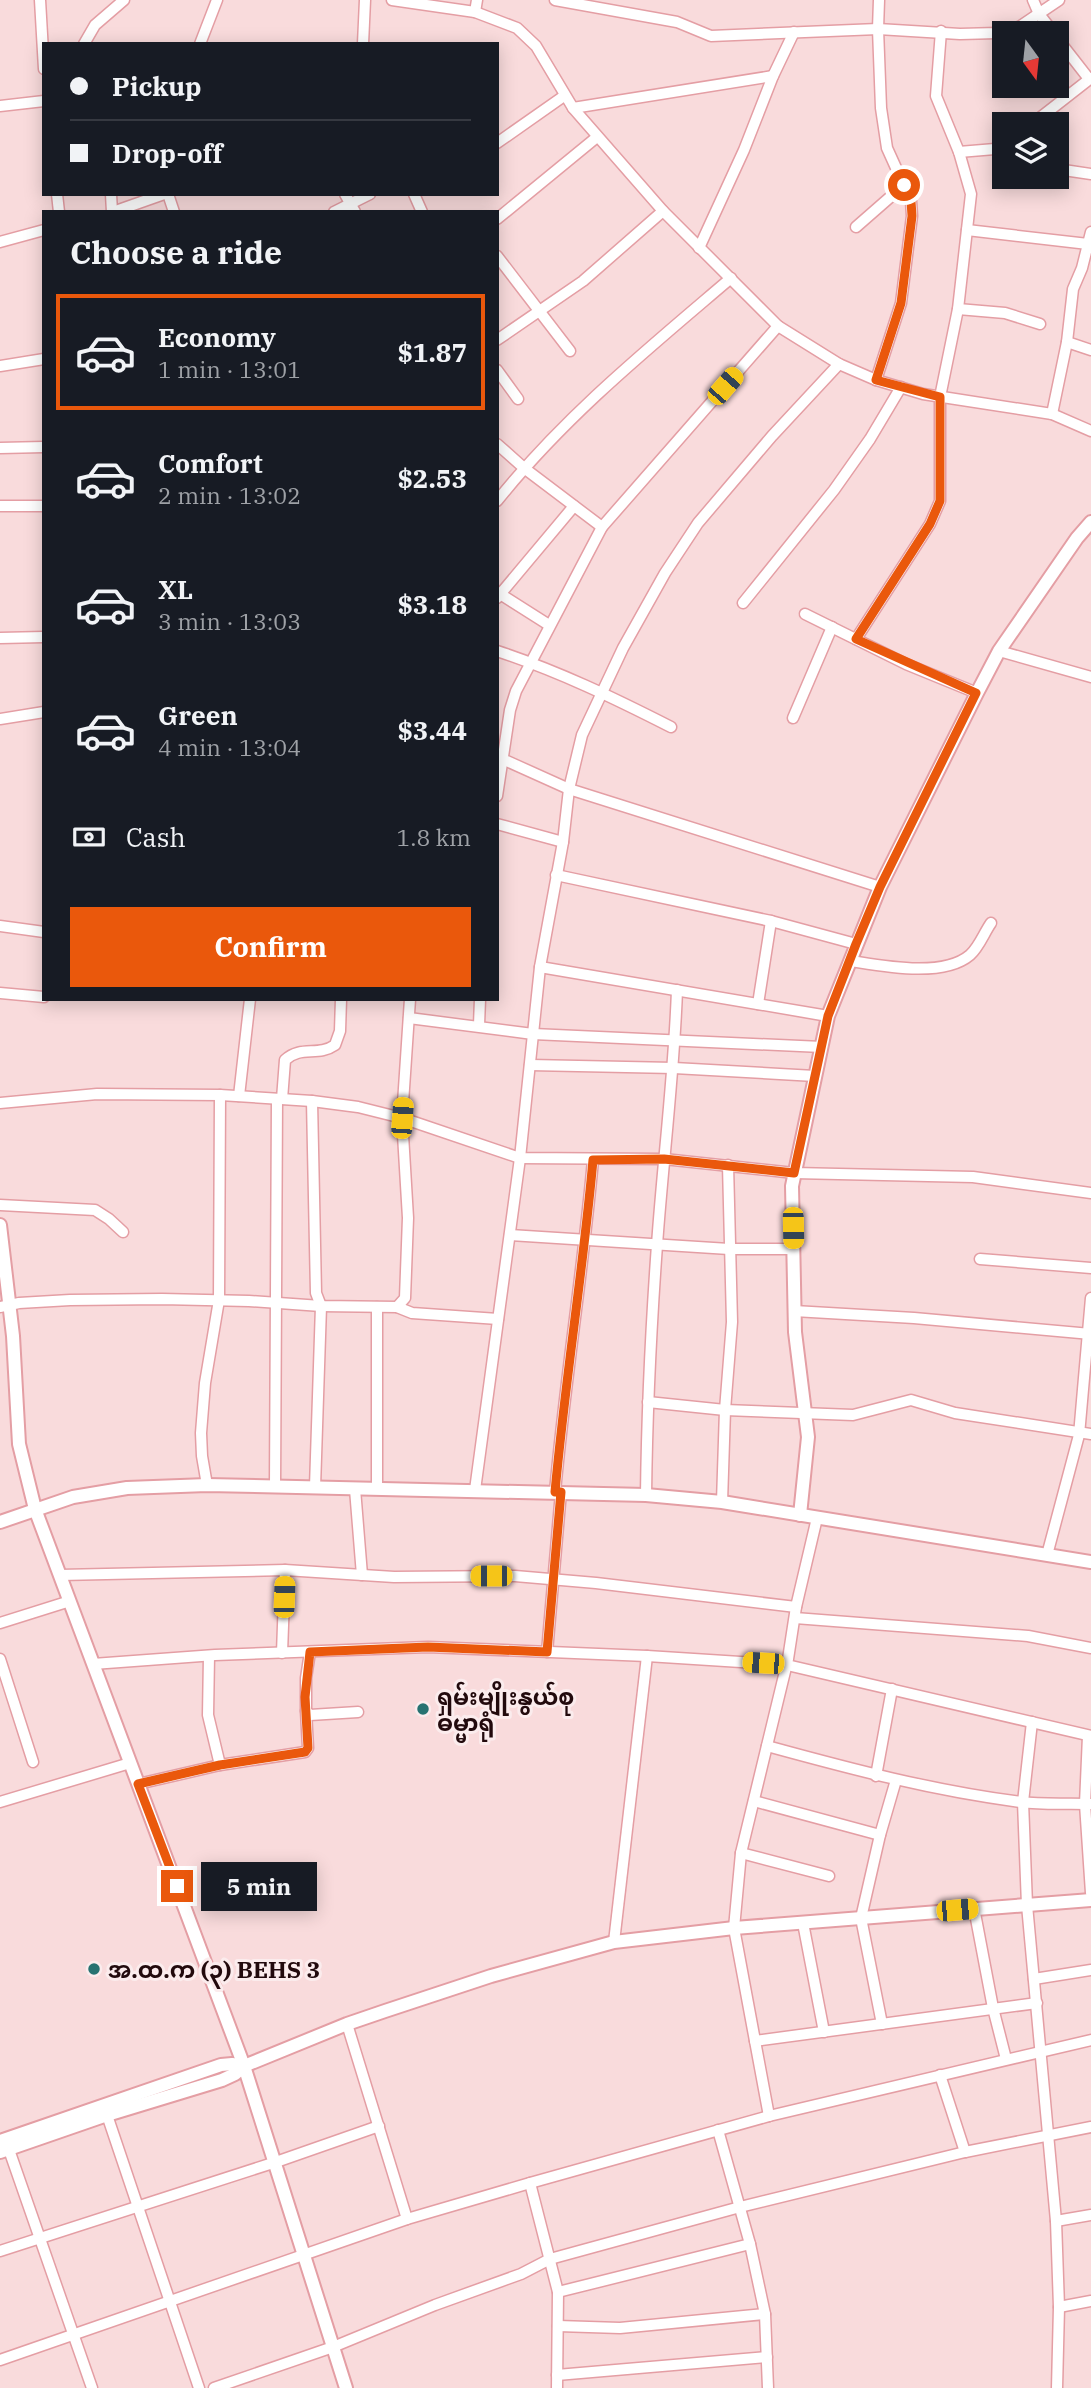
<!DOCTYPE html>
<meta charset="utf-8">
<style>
body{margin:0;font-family:"IBM Plex Serif","Noto Sans Myanmar",serif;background:#20242c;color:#f1f3f6;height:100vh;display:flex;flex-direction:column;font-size:26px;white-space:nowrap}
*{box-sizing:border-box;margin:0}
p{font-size:23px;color:#9ea1a6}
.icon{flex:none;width:38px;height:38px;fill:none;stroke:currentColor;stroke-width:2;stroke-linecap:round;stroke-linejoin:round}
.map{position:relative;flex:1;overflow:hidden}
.sheet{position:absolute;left:42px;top:210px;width:457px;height:791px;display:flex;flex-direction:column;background:#171b24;border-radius:0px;box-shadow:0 4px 18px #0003}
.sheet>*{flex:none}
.banner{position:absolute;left:42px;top:42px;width:457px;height:154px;border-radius:0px;box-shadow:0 4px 18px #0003;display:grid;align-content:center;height:154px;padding:0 28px;background:#171b24}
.needle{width:46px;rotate:165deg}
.tools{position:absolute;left:992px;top:21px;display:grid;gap:14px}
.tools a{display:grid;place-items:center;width:77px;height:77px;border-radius:0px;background:#171b24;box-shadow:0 4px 18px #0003;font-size:35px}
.end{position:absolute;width:32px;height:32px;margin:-16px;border:9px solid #ea580c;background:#fff;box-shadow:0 0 0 4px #fff}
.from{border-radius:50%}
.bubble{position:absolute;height:49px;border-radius:0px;background:#171b24;box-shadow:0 4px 18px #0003;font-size:23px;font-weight:800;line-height:49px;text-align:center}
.car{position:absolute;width:21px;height:42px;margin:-21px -10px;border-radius:9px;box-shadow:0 0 5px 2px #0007;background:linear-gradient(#f5c518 24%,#345 0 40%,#f5c518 0 76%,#345 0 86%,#f5c518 0)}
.banner b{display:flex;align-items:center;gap:24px;height:66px;font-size:26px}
.banner b+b{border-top:2px solid #363941}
.banner i{width:18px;height:18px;background:#f1f3f6}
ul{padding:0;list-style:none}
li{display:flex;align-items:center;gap:21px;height:116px;margin:0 14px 10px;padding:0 14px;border:4px solid transparent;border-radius:0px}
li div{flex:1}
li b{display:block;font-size:26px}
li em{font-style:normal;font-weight:800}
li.current{border-color:#ea580c}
li>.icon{width:63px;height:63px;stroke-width:1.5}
h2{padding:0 28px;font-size:32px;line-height:84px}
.pay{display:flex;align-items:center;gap:18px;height:77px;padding:0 28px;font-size:26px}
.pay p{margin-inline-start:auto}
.primary-button{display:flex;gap:14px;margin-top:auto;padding:14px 28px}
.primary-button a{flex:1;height:80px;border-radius:0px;background:#ea580c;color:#fff;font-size:28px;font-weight:800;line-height:80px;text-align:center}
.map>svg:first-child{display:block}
</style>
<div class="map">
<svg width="1091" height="2388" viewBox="0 0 1091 2388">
<rect width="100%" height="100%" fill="#f9dbdc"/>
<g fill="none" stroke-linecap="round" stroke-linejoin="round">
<defs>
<g id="minor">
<path d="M40,0L44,69"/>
<path d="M392,0L475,12L517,28L536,46L573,108L663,211L778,326L839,364L876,380L923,394L1052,414L1091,431"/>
<path d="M555,0L677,22L711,36L878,29L960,34L997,33L1016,29L1059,0"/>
<path d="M1033,0L1039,14L1054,33"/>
<path d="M475,12L477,0"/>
<path d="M1057,38L1089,79"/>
<path d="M84,44L95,25L124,0"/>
<path d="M200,44L217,0"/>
<path d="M363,44L365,0"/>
<path d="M0,106L44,101"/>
<path d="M573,108L773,76"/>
<path d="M1032,124L1091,78"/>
<path d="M497,143L564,96"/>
<path d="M959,152L995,149L1004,144"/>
<path d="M1057,169L1091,174"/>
<path d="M57,194L59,212"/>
<path d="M111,194L112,212"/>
<path d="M168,194L174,212"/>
<path d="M345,194L355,212"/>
<path d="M414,194L422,212"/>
<path d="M113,212L164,194"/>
<path d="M334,212L370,194"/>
<path d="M497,219L597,137"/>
<path d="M856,227L904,185"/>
<path d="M967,230L1088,244"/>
<path d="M0,242L44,230"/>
<path d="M699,248L744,150L773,76L794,32"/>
<path d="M497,256L570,351"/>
<path d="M958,309L1005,313L1040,324"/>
<path d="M497,340L583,281L663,211"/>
<path d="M1067,342L1091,350"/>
<path d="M0,366L44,359"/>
<path d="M497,370L518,399"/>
<path d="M876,380L901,303L912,216L911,201L887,148L881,108L878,29L879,0"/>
<path d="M1052,414L1067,342L1073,289L1082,268L1091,232"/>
<path d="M497,444L524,468L602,527"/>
<path d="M0,448L44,447"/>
<path d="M497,501C565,416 649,348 731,278"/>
<path d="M0,506H44"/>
<path d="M497,592L549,625"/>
<path d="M497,598L574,506"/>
<path d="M743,603L834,490L870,439L901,387"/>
<path d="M805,614L906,664L977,693"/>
<path d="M0,638L44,637"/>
<path d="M856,639L930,524L940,501V397L958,309L971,194L959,152L936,96L941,31"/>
<path d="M497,651C558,671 614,698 671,727"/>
<path d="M999,651L1091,677"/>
<path d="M793,718L832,627"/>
<path d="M0,719L44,712"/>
<path d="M498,757L569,789L880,887"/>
<path d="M497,796L510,710L516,691L602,527L778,326"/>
<path d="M497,824L563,842"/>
<path d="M556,875L771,921L856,944"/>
<path d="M0,926L44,932"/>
<path d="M851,961C883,966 943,978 970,955C979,947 984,933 991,923"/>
<path d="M540,967L828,1016"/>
<path d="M0,993L44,997"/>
<path d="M758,1004L771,921"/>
<path d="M409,1018L533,1034L822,1047"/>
<path d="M479,1025L480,999"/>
<path d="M530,1065L674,1068L815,1076"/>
<path d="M239,1096L250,999"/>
<path d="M282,1099L285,1060C301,1045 318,1057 335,1045L340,1031L341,999"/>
<path d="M312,1101L316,1293L321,1306L315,1487"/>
<path d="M0,1103L97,1094L220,1095L312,1101L358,1107L402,1118L520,1158L664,1159L794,1173L973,1177L1091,1193"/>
<path d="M0,1205L95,1210L109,1219L123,1232"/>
<path d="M510,1235L729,1249H793"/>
<path d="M980,1259L1091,1268"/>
<path d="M0,1307L19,1303L70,1300L162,1299L249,1301L321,1306L397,1307L405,1298L408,1218L402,1118L410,999"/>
<path d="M397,1307L412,1313L498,1319"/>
<path d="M794,1311L914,1318L1091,1334"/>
<path d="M648,1402L725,1410L853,1415L911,1400L955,1413L1091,1434"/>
<path d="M207,1485L202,1456L201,1433L205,1383L219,1300L220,1095"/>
<path d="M275,1487L277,1099"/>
<path d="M355,1489L362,1575"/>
<path d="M377,1489V1307"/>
<path d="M475,1490L520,1158L540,967L563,842L569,789L582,735L623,648L665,573L698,523L772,436L839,364"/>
<path d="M555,1492C565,1381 583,1271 593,1160"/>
<path d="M646,1495C647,1412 651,1328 657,1245C663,1160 674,1076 677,990"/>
<path d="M722,1502L725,1410L732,1322L728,1165"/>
<path d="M1047,1555L1079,1435L1091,1298"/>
<path d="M60,1575L285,1570L394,1577L515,1576L596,1583L796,1607"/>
<path d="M795,1618L1028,1636L1091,1648"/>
<path d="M0,1623L70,1601"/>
<path d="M310,1652L306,1678V1711L310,1715L358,1712"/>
<path d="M547,1652L561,1492"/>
<path d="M282,1653L285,1570"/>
<path d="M209,1656L208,1715L220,1765L305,1752L308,1748L306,1711"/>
<path d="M0,1659L33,1762"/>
<path d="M93,1664L215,1655L428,1647L647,1656L787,1665L1091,1736"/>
<path d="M1032,1722L1023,1802L1027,1905L1056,2221L1059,2307L1057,2388"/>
<path d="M1088,1736L1085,1804L1091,1893"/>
<path d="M767,1746C851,1769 934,1791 1021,1802C1044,1805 1068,1803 1091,1804"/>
<path d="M876,1776L892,1689"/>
<path d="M138,1784L220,1765"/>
<path d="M754,1801L880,1835"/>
<path d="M0,1802L130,1763"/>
<path d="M741,1853L829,1876"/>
<path d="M974,1908L993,2008L1006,2059"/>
<path d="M803,1923L824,2032"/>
<path d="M614,1942L647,1656"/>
<path d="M1034,1979L1091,1970"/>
<path d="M347,2024L407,2219"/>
<path d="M882,2024L861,1918L880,1835L896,1780"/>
<path d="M755,2041L1037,2003"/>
<path d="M940,2075L965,2152"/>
<path d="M107,2115L199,2388"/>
<path d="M769,2116L734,1928L741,1853L788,1659L796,1607L817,1518"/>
<path d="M718,2130L750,2244L765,2314L768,2388"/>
<path d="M7,2144L92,2388"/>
<path d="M530,2183L558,2292L557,2388"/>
<path d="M1056,2221L1091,2215"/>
<path d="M0,2251L276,2162L379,2126"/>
<path d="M558,2292L750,2244"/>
<path d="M1059,2307L1091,2301"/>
<path d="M558,2326L620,2328L765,2314"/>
<path d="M0,2360L407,2219L530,2183L769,2116L1091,2040"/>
<path d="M557,2375L767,2357"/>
<path d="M214,2388L333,2347L435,2305L521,2274L550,2259L740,2207L965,2152L1091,2127"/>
</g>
<g id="tertiary">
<path d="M0,1225L13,1336L19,1444L35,1509L244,2066L346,2388"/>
<path d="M800,1515L808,1437L795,1332L792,1186L828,1016L880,887L977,693L999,651L1077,538L1091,522"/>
<path d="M0,1522L73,1497L127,1488L207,1485L646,1495L722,1502L1091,1562"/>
<path d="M0,2141L221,2065L232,2064L244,2066"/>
<path d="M0,2152L107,2115L222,2080L235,2074L244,2066L347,2024L385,2011L491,1976L614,1942L734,1928L1091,1900"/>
</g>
</defs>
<use href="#minor" stroke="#e49ea4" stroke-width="13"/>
<use href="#tertiary" stroke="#e49ea4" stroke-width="16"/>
<use href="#minor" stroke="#fff" stroke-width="10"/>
<use href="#tertiary" stroke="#fff" stroke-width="12"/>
</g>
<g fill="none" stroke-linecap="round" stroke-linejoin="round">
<path stroke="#ea580c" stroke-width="9" d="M177,1886L138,1784L220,1765L305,1752L308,1748L305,1697L310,1652L428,1647L547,1652L561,1492H555C565,1381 583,1271 593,1160L664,1159L794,1173L828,1016L856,944L880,887L976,693L856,639L930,524L940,501V397L876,380L901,303L912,216L911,201L904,185"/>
</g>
<g fill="#277271" stroke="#fbeced" stroke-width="2.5">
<circle cx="423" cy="1709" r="7"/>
<circle cx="94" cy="1969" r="7"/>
</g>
<g text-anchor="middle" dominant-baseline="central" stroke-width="6" stroke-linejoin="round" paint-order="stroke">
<g font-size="23" font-weight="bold" fill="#220a0d" stroke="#fbeced" text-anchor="start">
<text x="437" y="1696">ရှမ်းမျိုးနွယ်စု<tspan x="437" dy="26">ဓမ္မာရုံ</tspan></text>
<text x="108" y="1969">အ.ထ.က (၃) BEHS 3</text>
</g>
</g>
</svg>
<div class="tools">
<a><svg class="needle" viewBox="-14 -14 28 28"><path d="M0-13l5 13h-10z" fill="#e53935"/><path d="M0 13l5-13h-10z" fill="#9ea1a6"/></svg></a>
<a><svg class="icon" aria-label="layers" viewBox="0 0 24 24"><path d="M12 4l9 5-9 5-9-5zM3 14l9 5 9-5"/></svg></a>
</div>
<i class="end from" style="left:904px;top:185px"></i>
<i class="end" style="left:177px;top:1886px"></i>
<div class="bubble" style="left:201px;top:1862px;width:116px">5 min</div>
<i class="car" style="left:725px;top:386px;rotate:41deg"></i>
<i class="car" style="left:402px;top:1118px;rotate:4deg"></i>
<i class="car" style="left:793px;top:1228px;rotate:179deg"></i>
<i class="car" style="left:491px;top:1576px;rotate:270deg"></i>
<i class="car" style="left:284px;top:1597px;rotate:2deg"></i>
<i class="car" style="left:763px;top:1663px;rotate:273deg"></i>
<i class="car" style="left:957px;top:1910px;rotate:85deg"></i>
<div class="banner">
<b><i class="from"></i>Pickup</b>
<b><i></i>Drop-off</b>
</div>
<section class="sheet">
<h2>Choose a ride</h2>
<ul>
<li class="current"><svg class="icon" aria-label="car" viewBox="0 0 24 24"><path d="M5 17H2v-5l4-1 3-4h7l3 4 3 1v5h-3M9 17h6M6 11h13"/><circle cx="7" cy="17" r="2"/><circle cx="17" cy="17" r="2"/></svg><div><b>Economy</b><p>1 min · 13:01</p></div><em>$1.87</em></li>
<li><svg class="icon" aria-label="car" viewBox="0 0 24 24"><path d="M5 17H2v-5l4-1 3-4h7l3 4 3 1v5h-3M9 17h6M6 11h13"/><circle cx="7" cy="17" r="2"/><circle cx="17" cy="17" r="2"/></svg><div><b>Comfort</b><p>2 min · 13:02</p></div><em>$2.53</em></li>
<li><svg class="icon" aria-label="car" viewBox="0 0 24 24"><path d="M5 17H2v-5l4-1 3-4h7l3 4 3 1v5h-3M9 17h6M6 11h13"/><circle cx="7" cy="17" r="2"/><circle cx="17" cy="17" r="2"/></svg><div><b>XL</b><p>3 min · 13:03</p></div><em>$3.18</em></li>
<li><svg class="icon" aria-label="car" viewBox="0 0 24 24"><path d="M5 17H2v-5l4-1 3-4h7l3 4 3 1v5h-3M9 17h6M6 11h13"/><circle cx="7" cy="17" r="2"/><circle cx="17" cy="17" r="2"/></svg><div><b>Green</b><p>4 min · 13:04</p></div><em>$3.44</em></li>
</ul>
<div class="pay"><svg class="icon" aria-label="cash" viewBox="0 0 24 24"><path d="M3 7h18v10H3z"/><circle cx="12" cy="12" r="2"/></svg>Cash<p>1.8 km</p></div>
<div class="primary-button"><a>Confirm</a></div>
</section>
</div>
